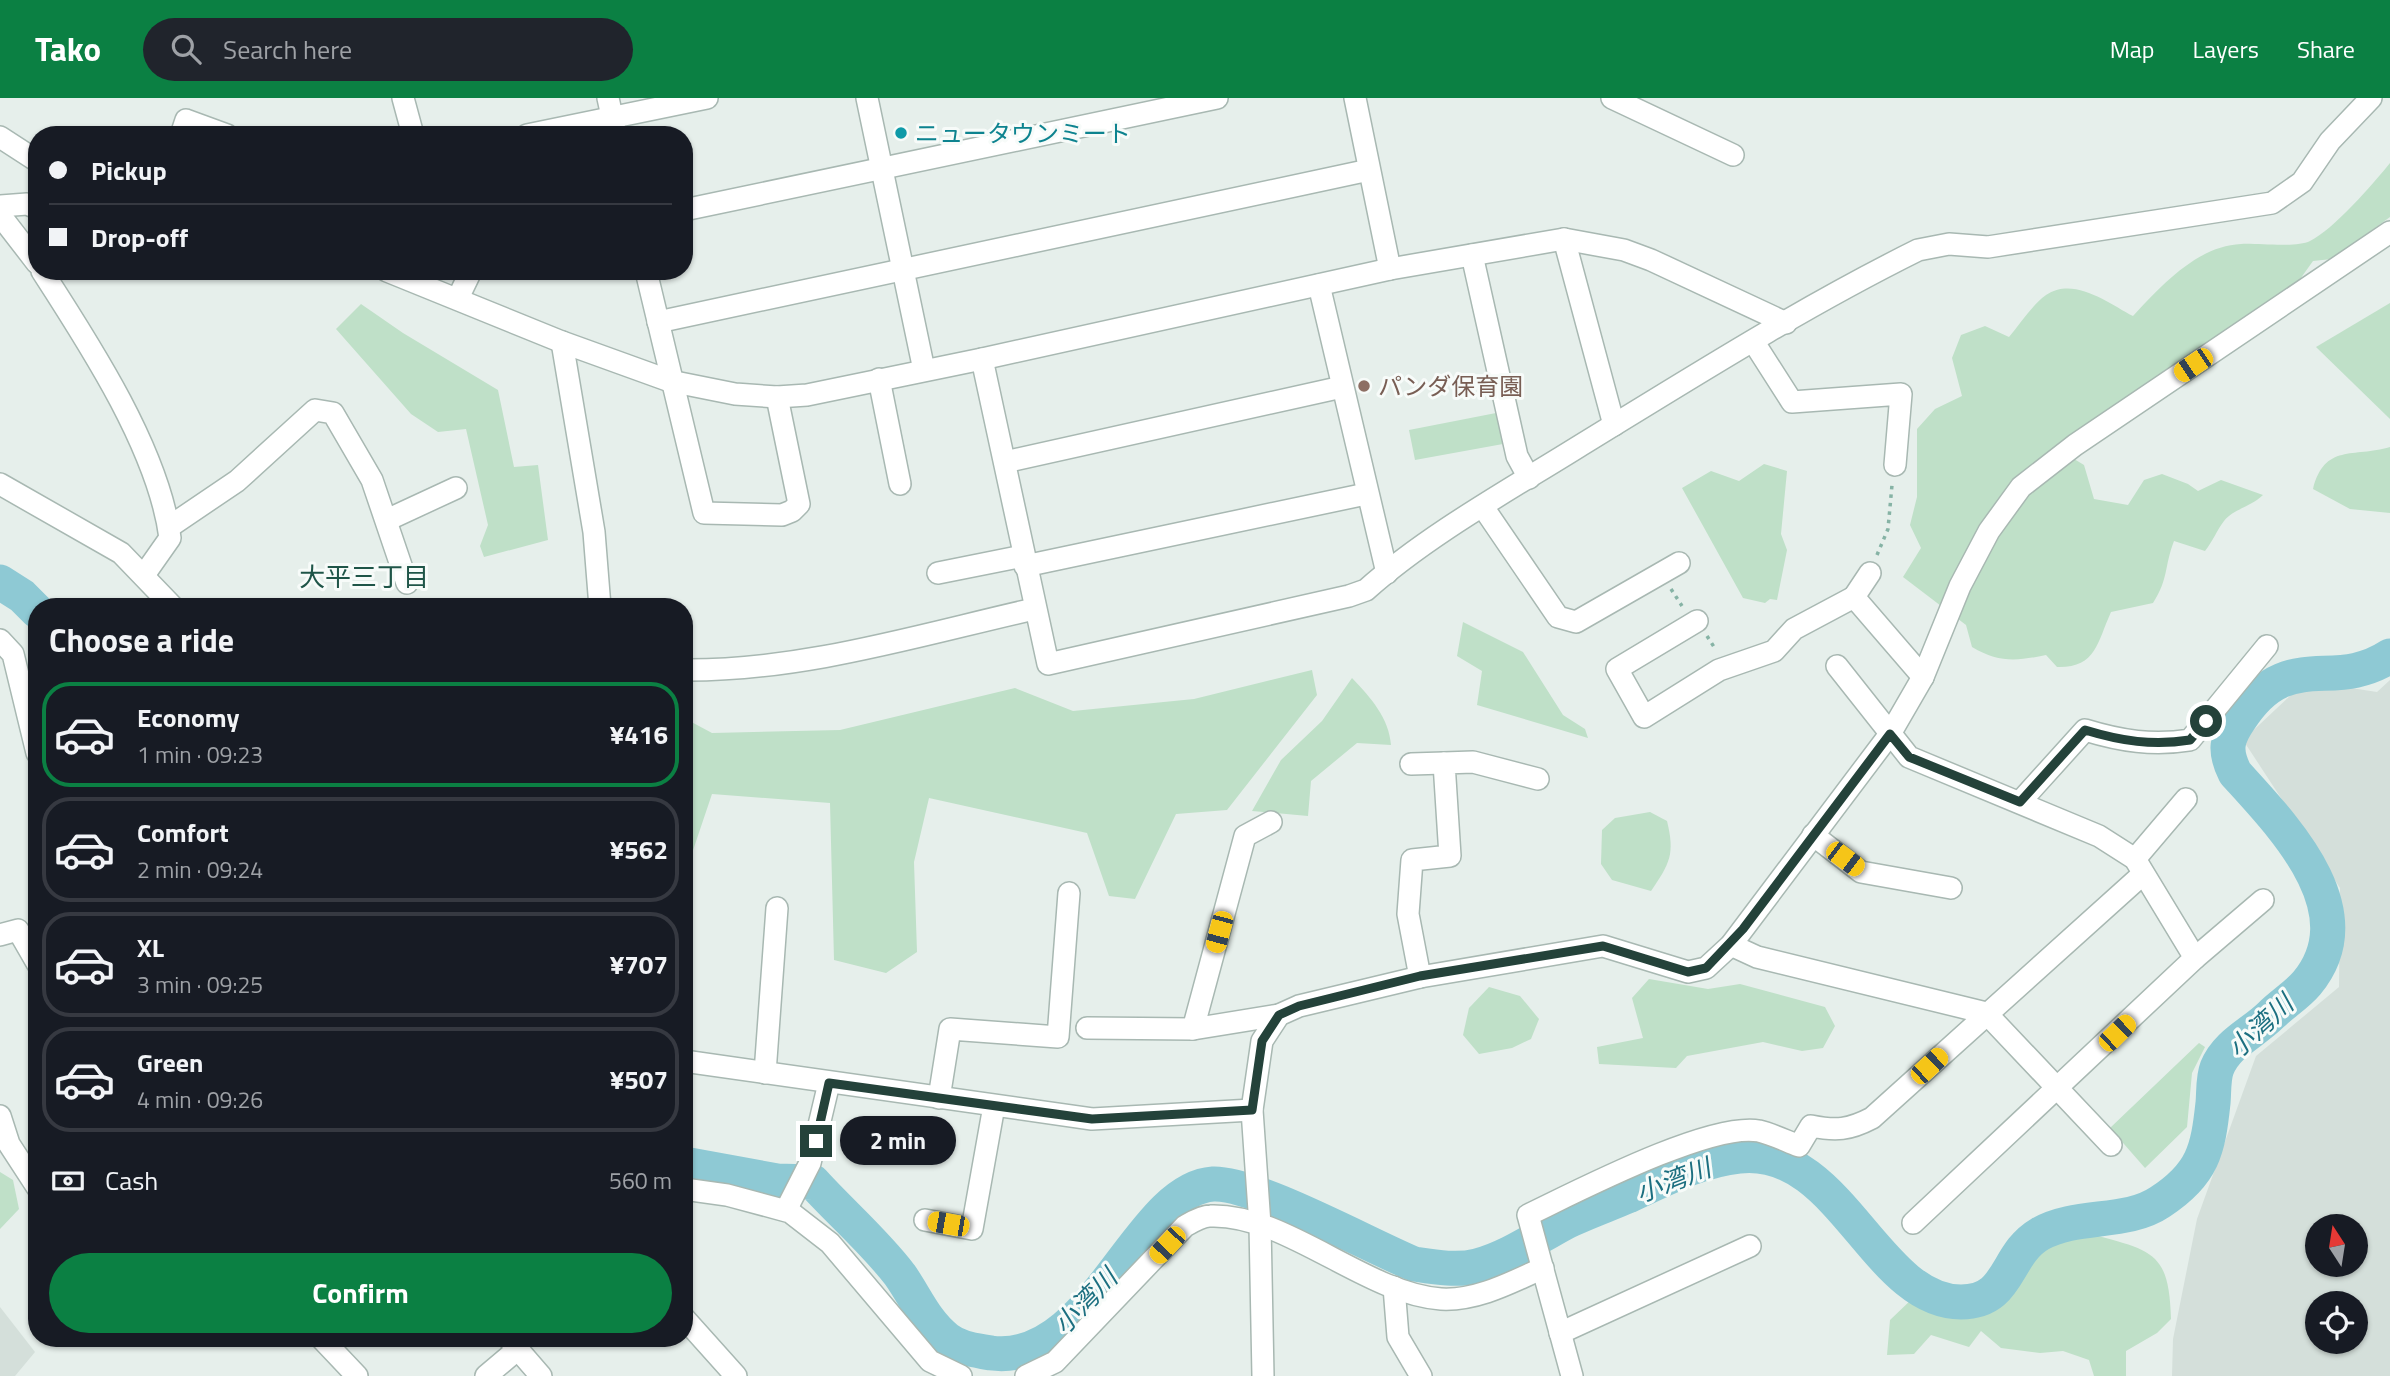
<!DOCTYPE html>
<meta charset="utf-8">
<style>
body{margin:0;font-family:"Titillium Web","Noto Sans JP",sans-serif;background:#20242c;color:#f1f3f6;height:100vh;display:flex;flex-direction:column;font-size:26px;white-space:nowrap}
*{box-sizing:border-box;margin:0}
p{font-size:23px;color:#9ea1a6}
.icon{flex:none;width:38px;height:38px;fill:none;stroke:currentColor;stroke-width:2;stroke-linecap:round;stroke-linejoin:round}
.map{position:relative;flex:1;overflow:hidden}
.details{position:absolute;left:28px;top:500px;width:665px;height:749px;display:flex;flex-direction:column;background:#171b24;border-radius:28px;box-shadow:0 2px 5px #0004}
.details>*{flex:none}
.banner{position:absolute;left:28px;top:28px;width:665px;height:154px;border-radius:28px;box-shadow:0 2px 5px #0004;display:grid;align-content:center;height:154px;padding:0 21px;background:#171b24}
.needle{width:46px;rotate:348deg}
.controls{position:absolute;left:2305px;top:1116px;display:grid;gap:14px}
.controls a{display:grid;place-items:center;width:63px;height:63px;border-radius:50%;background:#171b24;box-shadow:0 2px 5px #0004;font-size:35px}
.end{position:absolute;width:32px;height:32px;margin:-16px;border:9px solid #24423a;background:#fff;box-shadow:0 0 0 4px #fff}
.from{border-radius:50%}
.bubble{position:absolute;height:49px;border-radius:24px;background:#171b24;box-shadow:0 2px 5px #0004;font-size:23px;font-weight:700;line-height:49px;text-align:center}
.car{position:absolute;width:21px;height:42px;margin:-21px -10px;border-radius:9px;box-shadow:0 0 5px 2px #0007;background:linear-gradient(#f5c518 24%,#345 0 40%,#f5c518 0 76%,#345 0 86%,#f5c518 0)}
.banner b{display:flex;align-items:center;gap:24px;height:66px;font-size:26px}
.banner b+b{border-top:2px solid #363941}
.banner i{width:18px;height:18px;background:#f1f3f6}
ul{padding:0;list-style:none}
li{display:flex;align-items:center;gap:21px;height:105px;margin:0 14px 10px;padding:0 7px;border:4px solid #363941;border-radius:28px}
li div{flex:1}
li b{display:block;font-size:26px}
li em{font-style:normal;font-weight:700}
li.current{border-color:#0b8043}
li>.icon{width:63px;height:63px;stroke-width:1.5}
h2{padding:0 21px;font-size:32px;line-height:84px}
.pay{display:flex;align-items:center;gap:18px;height:77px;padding:0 21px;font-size:26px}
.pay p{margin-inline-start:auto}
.action{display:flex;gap:14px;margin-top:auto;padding:14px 21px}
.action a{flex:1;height:80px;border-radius:42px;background:#0b8043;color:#fff;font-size:28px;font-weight:700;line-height:80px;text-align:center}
header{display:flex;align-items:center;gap:42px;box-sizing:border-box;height:98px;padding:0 35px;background:#0b8043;color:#fff}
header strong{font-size:33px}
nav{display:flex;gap:38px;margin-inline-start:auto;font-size:24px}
.search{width:490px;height:63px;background:#20242c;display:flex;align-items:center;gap:18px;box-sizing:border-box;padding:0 24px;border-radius:38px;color:#9ea1a6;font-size:26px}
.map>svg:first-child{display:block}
</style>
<header>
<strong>Tako</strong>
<div class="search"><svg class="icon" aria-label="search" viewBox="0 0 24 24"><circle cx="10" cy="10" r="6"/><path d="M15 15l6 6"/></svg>Search here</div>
<nav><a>Map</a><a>Layers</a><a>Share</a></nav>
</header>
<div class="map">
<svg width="2390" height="1278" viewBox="0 0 2390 1278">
<rect width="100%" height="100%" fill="#e6efeb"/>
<g fill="#d4dfda" fill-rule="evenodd">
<path d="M2390,582V1278H2172L2173,1241L2197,1121L2256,958L2339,889L2340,790L2243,642L2306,583L2377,594ZM2317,1129H2356V1167H2317ZM2317,1206H2356V1244H2317Z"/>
<path d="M0,1209L35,1254L15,1278H0Z"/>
</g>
<g fill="#bfe0c8">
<path d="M2390,65V119L2332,161L2313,163L2298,184L2056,350L2084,367L2094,401L2128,407L2144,382L2162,376L2188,386L2198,393L2221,382L2263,397C2252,408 2232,412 2224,423C2217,432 2213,443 2205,453L2174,443C2164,469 2169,480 2153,505L2111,514C2097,545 2096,570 2057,569L2046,557C2017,563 1999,565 1972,549L1966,527L1903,479L1921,450L1910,427L1917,399V331L1935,311L1962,298L1952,260L1961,237L1985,228L2009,239C2020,226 2032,207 2046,197C2074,178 2108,205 2133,218C2161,188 2197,148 2241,146C2258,145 2296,150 2310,143C2333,132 2373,86 2390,65Z"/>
<path d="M2390,205V321L2316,249Z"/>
<path d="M361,206L403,235L498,292L514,369L538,367L548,442L484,459L480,448L488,427L466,331L438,334L411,316L336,231Z"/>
<path d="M1496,315L1503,346L1415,362L1409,332Z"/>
<path d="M2390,349V415L2350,411L2313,391C2325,345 2353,360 2390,349Z"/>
<path d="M1764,366L1787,373L1781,436L1787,452L1777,502L1770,501L1765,505L1743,500L1682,390L1711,373L1739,383Z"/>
<path d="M1463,524L1523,554L1563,617L1585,631L1588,640L1477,607L1482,573L1457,558Z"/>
<path d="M1312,572L1317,597L1227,712L1176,716L1135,801L1109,798L1087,735L929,700L914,764L917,854L886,875L834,862L830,705L712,696L684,779V620L712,635L840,632L1015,590L1073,613L1194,601Z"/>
<path d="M1352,580C1371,600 1389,620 1391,647L1357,645L1311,683L1308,718L1252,713L1281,662L1322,623Z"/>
<path d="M1650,714L1667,723C1675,756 1670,765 1651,793L1612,782L1601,766L1602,732L1615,720Z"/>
<path d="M1649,881L1708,891L1740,886L1825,909L1835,928L1823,950L1802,953L1763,944L1687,958L1676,970L1599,966L1597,949L1643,940L1632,900Z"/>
<path d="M1489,889L1520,898L1539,921L1531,941L1512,950L1479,956L1463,937L1469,910Z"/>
<path d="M2199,945L2205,949L2192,975L2187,1029L2145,1070L2110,1030Z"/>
<path d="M0,1074L13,1082L19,1111L0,1131Z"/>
<path d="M2098,1138C2156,1153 2169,1158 2171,1221L2157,1235L2126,1253V1278H2094L2089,1262L2063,1253L2040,1255L2001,1250L1981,1233L1969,1249L1931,1237L1914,1256L1887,1257L1890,1222L1913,1200C1949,1220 1957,1218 1996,1209L2030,1160L2055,1140Z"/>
</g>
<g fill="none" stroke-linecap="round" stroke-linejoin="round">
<g stroke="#8ec9d4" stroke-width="35">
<path d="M0,484L22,498L37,513"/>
<path d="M684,1066L777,1083L813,1084C841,1115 875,1144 900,1177C915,1198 925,1224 947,1241C960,1251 975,1252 991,1255C1094,1268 1137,1091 1213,1086C1254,1084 1370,1148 1414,1166C1434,1169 1457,1173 1477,1168C1508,1160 1536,1140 1564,1125C1584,1115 1607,1107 1628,1098C1663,1082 1700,1062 1739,1058C1840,1046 1875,1204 1961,1204C2011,1204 2004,1157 2040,1136C2077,1115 2126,1127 2160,1104C2203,1076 2208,1052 2213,1005C2214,995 2213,980 2217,970C2227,945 2253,935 2271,917C2282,906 2297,897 2307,885C2367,812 2282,727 2235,675C2224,653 2226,641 2240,621C2288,547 2332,596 2390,558"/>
</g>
<defs>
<g id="minor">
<path d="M403,0L413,37"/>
<path d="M608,0L616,37"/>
<path d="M867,0L924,272"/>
<path d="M1355,0L1390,171"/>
<path d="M1612,0L1733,57"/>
<path d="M181,37L186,22L227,37"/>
<path d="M527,37L707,0"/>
<path d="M0,39L37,63"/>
<path d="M0,108L27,106L37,110"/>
<path d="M684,112L1217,0"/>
<path d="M0,117L37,165"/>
<path d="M1564,141L1614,327"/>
<path d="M1472,157L1517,358L1529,380"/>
<path d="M42,173C90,247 159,353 170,440L144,477"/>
<path d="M387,173L562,244L670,283L735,296L777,299L807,297L982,261L1390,171L1564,141L1624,152L1651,162L1786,225"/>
<path d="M646,173L704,415L782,417L792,413L799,406L777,299"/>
<path d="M1319,187L1387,475"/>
<path d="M458,200L471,173"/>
<path d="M658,224L1369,72"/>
<path d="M1753,243L1792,304L1901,296L1895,367"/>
<path d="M562,244L594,434L600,509"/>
<path d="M982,261L1048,566L1349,498L1366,492C1426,438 1509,392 1578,349C1689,281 1801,210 1918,152L1949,146L1988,149L2272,105L2302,84L2330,43L2371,0"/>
<path d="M879,281L900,386"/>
<path d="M1005,364L1342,289"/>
<path d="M0,386L121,455L173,509"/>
<path d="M1483,409L1558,519L1576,524L1679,465"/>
<path d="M387,422L456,390"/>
<path d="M169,429L237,383L315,312L333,315L372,382L407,485"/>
<path d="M1025,468L1366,396"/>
<path d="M938,475L1023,458"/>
<path d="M1854,499L1870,475"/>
<path d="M1697,523L1617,571L1644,619L1719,572L1774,553L1794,531L1854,499L1923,579"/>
<path d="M0,542L13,556L37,655"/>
<path d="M1837,568L1909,659L2099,738L2135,761L2195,860L1913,1125"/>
<path d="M684,572C803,573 919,537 1034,511"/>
<path d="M1411,666L1444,665"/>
<path d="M2020,704L2085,632C2121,643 2153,648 2190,642L2267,548"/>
<path d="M1271,724L1245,738L1193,931L1279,917"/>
<path d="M1813,737L1861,774L1951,790"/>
<path d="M2135,761L2186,701"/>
<path d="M0,837L18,832L37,865"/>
<path d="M1731,847L1757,859L1986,915L2111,1047"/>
<path d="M2195,860L2263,802"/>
<path d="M1420,879L1408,816L1412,762L1450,758L1444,665L1473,664L1538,681"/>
<path d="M1087,930L1193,931"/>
<path d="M684,963L1092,1021L1252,1012"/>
<path d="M765,975L777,810"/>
<path d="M939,1000L950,931L1058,939L1069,795"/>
<path d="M0,1018L9,1046L37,1089"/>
<path d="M684,1091L727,1097L790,1114L830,1145L930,1263L961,1278"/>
<path d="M786,1112L810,1065L829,985"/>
<path d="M925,1122L972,1131L994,1008"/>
<path d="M1394,1189L1398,1239L1421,1278"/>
<path d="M684,1220L736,1278"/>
<path d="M1560,1235L1750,1148"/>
<path d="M322,1241L357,1278"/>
<path d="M509,1241L541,1278"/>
<path d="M486,1278L518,1251"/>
<path d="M1026,1278L1055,1264L1185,1128C1192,1124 1202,1118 1210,1118C1285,1115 1366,1196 1441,1201C1477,1203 1512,1184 1543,1170"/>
<path d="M1263,1278L1260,1127L1252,1012L1262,943L1279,917L1299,908L1420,879L1603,848L1688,874L1706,870L1731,847L1890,636L1923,579L1960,488L1989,433L2021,389L2075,347L2390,134"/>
<path d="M1572,1278L1528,1117C1576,1094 1710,1024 1759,1033C1772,1036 1786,1043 1799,1048L1811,1028C1836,1033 1849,1032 1872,1020L2143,776"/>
</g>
</defs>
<use href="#minor" stroke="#a8b8b2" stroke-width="24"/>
<g stroke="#86b3a5" stroke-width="3.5" stroke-dasharray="3.5 5" stroke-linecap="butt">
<path d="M1877,457L1888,431L1892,387"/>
<path d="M1671,491L1682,508"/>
<path d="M1707,538L1716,552"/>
</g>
<use href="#minor" stroke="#fff" stroke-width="21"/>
</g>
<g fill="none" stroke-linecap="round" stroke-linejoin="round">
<path stroke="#24423a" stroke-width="9" d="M816,1043L829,985L1092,1021L1252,1012L1262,943L1279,917L1299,908L1420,878L1603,848L1688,874L1706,870L1743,831L1890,636L1909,659L2020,704L2085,632C2121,643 2153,648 2190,642L2206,623"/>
</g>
<circle fill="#0f9aa8" stroke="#f7fbf9" stroke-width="2.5" cx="901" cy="35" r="7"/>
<circle fill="#8d6e63" stroke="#f7fbf9" stroke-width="2.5" cx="1364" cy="288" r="7"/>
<g text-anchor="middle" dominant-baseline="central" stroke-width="6" stroke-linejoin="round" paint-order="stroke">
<g font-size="24" fill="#0d838f" stroke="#f7fbf9" text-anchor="start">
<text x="915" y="35">ニュータウンミート</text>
</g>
<g font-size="24" fill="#785e54" stroke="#f7fbf9" text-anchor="start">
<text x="1378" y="288">パンダ保育園</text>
</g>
<g font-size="26" fill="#1f5548" stroke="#f7fbf9">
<text x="364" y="478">大平三丁目</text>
</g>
<g font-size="26" font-style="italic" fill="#1c6f80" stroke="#f7fbf9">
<text transform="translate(2260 928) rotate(-43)">小湾川</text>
<text transform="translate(1673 1082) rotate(-21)">小湾川</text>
<text transform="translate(1085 1203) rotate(-46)">小湾川</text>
</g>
</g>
</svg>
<div class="controls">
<a><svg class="needle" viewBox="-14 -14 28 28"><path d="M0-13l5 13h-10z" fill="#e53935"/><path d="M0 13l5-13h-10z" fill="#9ea1a6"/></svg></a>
<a><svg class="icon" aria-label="locate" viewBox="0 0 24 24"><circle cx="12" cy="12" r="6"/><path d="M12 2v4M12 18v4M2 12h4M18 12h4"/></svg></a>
</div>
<i class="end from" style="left:2206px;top:623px"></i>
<i class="end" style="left:816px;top:1043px"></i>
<div class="bubble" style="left:840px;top:1018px;width:116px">2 min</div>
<i class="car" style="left:2193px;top:267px;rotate:236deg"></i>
<i class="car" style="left:1845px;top:761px;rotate:127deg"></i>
<i class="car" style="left:1219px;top:834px;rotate:195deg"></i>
<i class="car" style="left:2117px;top:935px;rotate:46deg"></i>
<i class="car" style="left:1929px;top:968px;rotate:47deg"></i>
<i class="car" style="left:948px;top:1126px;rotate:280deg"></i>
<i class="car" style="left:1167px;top:1147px;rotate:223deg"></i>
<div class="banner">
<b><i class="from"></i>Pickup</b>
<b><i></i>Drop-off</b>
</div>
<section class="details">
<h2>Choose a ride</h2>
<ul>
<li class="current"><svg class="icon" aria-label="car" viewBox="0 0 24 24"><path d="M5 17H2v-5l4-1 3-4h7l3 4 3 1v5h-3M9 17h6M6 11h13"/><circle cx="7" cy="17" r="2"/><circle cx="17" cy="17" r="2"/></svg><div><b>Economy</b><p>1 min · 09:23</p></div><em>¥416</em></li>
<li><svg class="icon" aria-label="car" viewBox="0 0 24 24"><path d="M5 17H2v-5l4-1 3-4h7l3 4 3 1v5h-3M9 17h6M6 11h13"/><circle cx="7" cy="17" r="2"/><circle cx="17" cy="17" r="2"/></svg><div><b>Comfort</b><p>2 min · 09:24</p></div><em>¥562</em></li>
<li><svg class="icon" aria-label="car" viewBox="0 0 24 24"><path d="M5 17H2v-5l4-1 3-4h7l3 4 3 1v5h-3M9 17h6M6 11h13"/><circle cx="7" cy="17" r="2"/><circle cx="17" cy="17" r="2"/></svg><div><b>XL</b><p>3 min · 09:25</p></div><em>¥707</em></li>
<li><svg class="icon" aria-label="car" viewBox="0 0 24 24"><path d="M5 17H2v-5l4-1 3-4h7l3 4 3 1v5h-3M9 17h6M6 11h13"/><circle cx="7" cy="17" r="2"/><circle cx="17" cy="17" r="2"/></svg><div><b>Green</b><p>4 min · 09:26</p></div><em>¥507</em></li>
</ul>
<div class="pay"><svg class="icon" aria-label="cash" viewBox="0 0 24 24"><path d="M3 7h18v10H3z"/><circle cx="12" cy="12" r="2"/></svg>Cash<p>560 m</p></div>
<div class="action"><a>Confirm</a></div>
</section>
</div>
